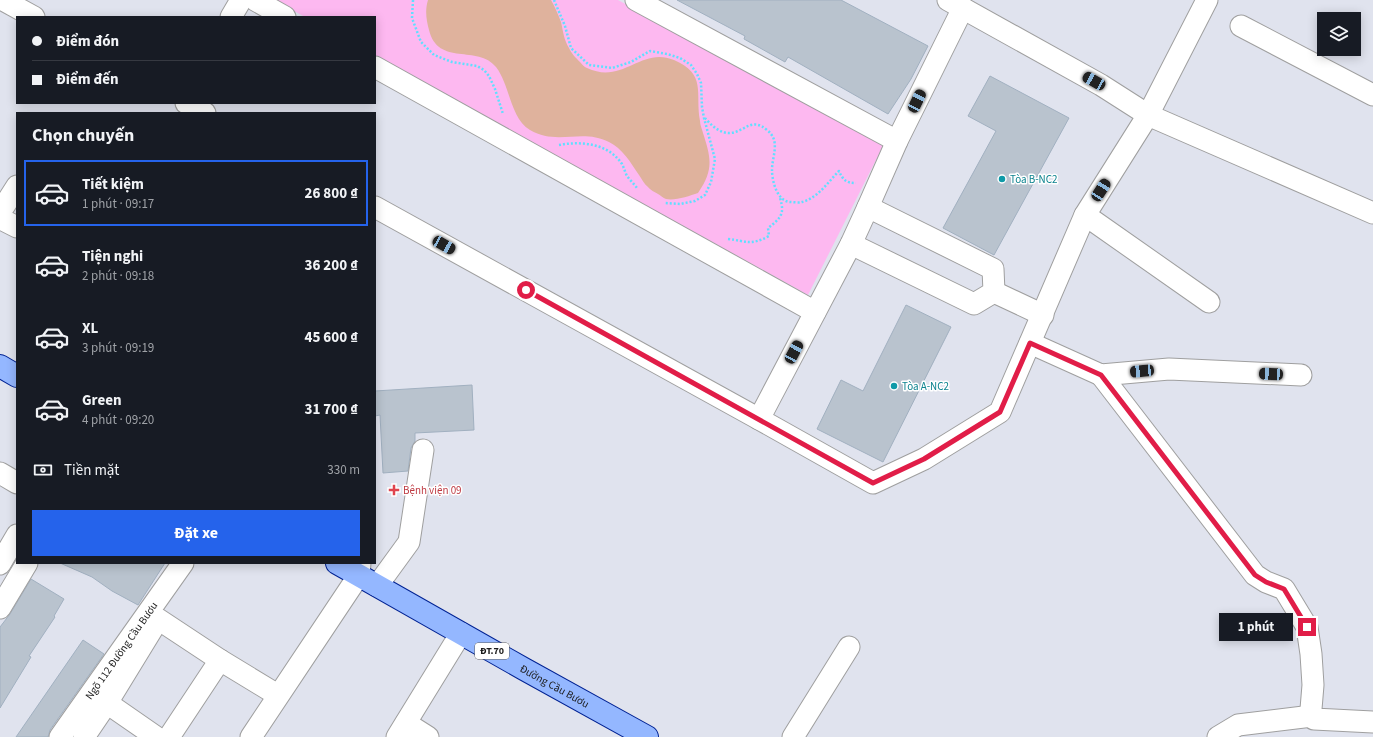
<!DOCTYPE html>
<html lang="vi">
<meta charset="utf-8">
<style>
body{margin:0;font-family:"Source Sans 3",sans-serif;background:#242831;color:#f1f3f6;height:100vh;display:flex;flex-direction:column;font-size:15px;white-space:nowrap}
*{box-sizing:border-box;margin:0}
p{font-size:13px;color:#9ea1a6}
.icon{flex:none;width:22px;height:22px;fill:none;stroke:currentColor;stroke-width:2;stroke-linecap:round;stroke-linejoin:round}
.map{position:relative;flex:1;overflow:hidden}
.drawer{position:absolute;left:16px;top:112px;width:360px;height:452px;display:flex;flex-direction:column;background:#171b24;border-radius:0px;box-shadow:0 2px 10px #0003}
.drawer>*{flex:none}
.banner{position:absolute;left:16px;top:16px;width:360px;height:88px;border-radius:0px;box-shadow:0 2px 10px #0003;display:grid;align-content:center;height:88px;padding:0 16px;background:#171b24}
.tools{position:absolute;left:1317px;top:12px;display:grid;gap:8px}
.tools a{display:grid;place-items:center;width:44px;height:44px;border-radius:0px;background:#171b24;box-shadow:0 2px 10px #0003;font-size:20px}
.end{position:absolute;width:18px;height:18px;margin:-9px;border:5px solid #e11d48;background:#fff;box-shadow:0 0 0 2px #fff}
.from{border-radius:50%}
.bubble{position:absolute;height:28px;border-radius:0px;background:#171b24;box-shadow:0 2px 10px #0003;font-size:13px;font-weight:700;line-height:28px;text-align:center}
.car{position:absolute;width:12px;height:24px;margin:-12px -6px;border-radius:5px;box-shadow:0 0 3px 1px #0007;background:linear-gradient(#222 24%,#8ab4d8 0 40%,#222 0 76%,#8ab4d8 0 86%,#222 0)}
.banner b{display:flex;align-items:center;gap:14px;height:38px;font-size:15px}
.banner b+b{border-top:1px solid #363941}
.banner i{width:10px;height:10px;background:#f1f3f6}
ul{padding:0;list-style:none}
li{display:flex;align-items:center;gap:12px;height:66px;margin:0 8px 6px;padding:0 8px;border:2px solid transparent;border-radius:0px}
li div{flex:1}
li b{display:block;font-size:15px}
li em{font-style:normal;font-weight:700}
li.selected{border-color:#2563eb}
li>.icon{width:36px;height:36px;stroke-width:1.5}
h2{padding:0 16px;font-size:18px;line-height:48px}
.pay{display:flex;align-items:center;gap:10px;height:44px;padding:0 16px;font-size:15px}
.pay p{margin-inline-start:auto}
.cta{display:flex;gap:8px;margin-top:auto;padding:8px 16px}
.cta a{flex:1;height:46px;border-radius:0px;background:#2563eb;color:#fff;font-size:16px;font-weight:700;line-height:46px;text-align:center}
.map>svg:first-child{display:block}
</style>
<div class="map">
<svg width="1373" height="737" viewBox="0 0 1373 737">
<rect width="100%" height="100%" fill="#e0e3ee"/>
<path fill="#fdb8f0" d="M274,0H618L884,144L808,295L375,56V17H305Z"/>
<path fill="#dfb29d" d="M428,0H551C555,7 558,14 561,22C563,31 564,40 569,48C571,53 576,58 580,62C582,64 584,67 587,68C623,85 641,46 674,60C707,74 695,93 700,121C700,125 702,129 703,133C711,158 714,170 698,193C689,196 675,201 666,199C663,198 660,195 658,194C655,192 650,190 648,187C644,184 642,179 639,175C631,163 622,148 609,142C582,128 557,146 530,130C510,118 510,85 496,67C478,44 438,67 429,30C426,19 425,10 428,0Z"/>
<g fill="#b9c3ce" stroke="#a1b0c0">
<path d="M677,0H841L928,46L911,79L888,114L788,57L785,62L744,39L745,36Z"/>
<path d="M990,76L1069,118L994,255L943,228L996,131L968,116Z"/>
<path d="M906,305L951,327L883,462L817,429L841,380L863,391Z"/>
<path d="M472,385L474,430L415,433V441L411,448L408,471L383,473L380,415L375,416V391Z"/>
<path d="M60,563H165L138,605L112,591L92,577Z"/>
<path d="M31,579L64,599L54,616L55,617L29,656L31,657L0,708V627L10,614Z"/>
<path d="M83,640L104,654L50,730L48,737H16Z"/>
</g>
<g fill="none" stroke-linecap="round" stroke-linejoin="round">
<defs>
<g id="minor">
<path d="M3,0L34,17"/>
<path d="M255,0L285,17"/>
<path d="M636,0L897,141"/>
<path d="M948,0L1101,85L1148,115L1373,213"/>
<path d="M231,17L241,0"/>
<path d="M1241,26L1373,95"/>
<path d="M375,67L815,312"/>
<path d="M186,103L205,113"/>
<path d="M17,186L1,211V219L17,227"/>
<path d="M375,207L759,419L873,483L924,459L1000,412L1085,215L1148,115L1207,0"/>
<path d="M1085,215L1209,302"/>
<path d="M851,244L974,304L994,292L993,269L868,207"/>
<path d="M994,292L1043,315"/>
<path d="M1030,343L1101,375L1169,369L1301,375"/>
<path d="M1101,375L1255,575L1266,582L1284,589L1307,627L1311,654L1313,685L1311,709L1312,716L1314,719L1373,722"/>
<path d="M759,419L851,244L868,207L897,141L963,8"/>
<path d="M0,473L17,483"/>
<path d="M0,564L17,535"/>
<path d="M377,586L409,542L423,450"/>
<path d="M0,608L27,563"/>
<path d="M158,619L220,660L271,691"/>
<path d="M107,703L156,737"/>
<path d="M406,723L428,737"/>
<path id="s1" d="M60,737L183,563"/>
<path d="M84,737L107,703L156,623"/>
<path d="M169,737L220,660"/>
<path d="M251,737L359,575L360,563"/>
<path d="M397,737L461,633"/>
<path d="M793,737L849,647"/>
<path d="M1218,737L1238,725L1312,716"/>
</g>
<g id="major">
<path d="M0,366L17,376"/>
<path id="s2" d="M337,563L524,669L647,737"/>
</g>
</defs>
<use href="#minor" stroke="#9f9f9f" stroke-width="23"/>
<use href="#major" stroke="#002293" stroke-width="24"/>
<g stroke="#60dfff" stroke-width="2.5" stroke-dasharray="2 2" stroke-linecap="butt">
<path d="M413,0L412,18L421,42L434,55L452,62L477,66L484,70L489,76L495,89L503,114"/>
<path d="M554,0L565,26L571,48L589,65L612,68L631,62L650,51L667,54L680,58L691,65L697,74L701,83L702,107L704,118L715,159L711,182L705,195L695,201L680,204L665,203"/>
<path d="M705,118C711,125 720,134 731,133C745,131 752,117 767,130C781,141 772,156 772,170C772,181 777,201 790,202C794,202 799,203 802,202C818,198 828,182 839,171C843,180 846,183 856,183"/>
<path d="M559,145C581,141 608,143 622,164C624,168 625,172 627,176C630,180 634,184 637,188"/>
<path d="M728,239C747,241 750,246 769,236L768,228C781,218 785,214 780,198"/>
</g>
<use href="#minor" stroke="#fff" stroke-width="21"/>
<use href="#major" stroke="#94b7ff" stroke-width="22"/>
</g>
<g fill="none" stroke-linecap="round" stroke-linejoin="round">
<path stroke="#e11d48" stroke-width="5" d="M526,290L873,483L924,459L1000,412L1030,343L1101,375L1255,575L1266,582L1284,589L1307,627"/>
</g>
<g fill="#0f9aa8" stroke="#fff" stroke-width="1.5">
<circle cx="1002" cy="179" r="4"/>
<circle cx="894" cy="386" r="4"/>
</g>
<path fill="#e0444e" stroke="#fff" stroke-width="1.5" d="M392 484h4v4h4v4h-4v4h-4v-4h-4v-4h4z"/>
<g text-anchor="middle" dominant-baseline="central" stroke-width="3" stroke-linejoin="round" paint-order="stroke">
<rect fill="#fff" stroke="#5f5f5f" stroke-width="1" x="475" y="643" width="34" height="16" rx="3"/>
<g font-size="10" font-weight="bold" fill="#1b1b1b">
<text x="492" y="651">ĐT.70</text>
</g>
<g font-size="11" fill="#0d838f" stroke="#fff" text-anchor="start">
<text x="1010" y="179">Tòa B-NC2</text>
<text x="902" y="386">Tòa A-NC2</text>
</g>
<g font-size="11" fill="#be3a42" stroke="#fff" text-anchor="start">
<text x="403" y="490">Bệnh viện 09</text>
</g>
<g font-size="11" fill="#1b1b1b" stroke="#fff">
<text stroke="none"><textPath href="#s1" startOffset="106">Ngõ 112 Đường Cầu Bươu</textPath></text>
<text stroke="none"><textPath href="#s2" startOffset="250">Đường Cầu Bươu</textPath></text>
</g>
</g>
</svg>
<div class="tools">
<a><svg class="icon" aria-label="layers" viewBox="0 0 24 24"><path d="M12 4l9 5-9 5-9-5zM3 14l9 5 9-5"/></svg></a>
</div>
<i class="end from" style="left:526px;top:290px"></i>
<i class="end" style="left:1307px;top:627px"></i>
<div class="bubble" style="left:1219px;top:613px;width:74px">1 phút</div>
<i class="car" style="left:1094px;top:81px;rotate:299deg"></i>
<i class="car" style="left:917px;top:101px;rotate:26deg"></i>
<i class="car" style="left:1101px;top:190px;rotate:33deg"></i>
<i class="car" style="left:444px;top:245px;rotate:119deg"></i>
<i class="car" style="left:794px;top:352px;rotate:28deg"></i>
<i class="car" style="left:1142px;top:371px;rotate:265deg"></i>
<i class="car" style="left:1271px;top:374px;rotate:273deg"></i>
<div class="banner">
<b><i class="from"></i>Điểm đón</b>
<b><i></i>Điểm đến</b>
</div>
<section class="drawer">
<h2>Chọn chuyến</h2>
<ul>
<li class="selected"><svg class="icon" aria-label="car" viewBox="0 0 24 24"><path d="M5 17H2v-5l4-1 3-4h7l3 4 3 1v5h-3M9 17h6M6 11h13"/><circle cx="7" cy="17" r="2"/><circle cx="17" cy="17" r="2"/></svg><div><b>Tiết kiệm</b><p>1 phút · 09:17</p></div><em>26 800 ₫</em></li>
<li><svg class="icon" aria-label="car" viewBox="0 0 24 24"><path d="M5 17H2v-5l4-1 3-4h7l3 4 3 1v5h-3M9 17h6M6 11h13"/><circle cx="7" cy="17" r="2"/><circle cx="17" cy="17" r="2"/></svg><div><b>Tiện nghi</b><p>2 phút · 09:18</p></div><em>36 200 ₫</em></li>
<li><svg class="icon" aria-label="car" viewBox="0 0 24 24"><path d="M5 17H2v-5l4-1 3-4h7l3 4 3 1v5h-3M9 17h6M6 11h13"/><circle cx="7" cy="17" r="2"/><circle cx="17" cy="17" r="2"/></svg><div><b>XL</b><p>3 phút · 09:19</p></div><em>45 600 ₫</em></li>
<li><svg class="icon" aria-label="car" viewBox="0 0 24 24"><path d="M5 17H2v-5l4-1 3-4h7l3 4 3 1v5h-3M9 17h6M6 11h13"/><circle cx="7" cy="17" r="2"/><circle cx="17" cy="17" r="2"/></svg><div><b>Green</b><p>4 phút · 09:20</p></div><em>31 700 ₫</em></li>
</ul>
<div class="pay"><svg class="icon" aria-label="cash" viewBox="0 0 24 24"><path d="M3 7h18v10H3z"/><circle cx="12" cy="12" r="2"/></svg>Tiền mặt<p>330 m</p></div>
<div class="cta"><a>Đặt xe</a></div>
</section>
</div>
